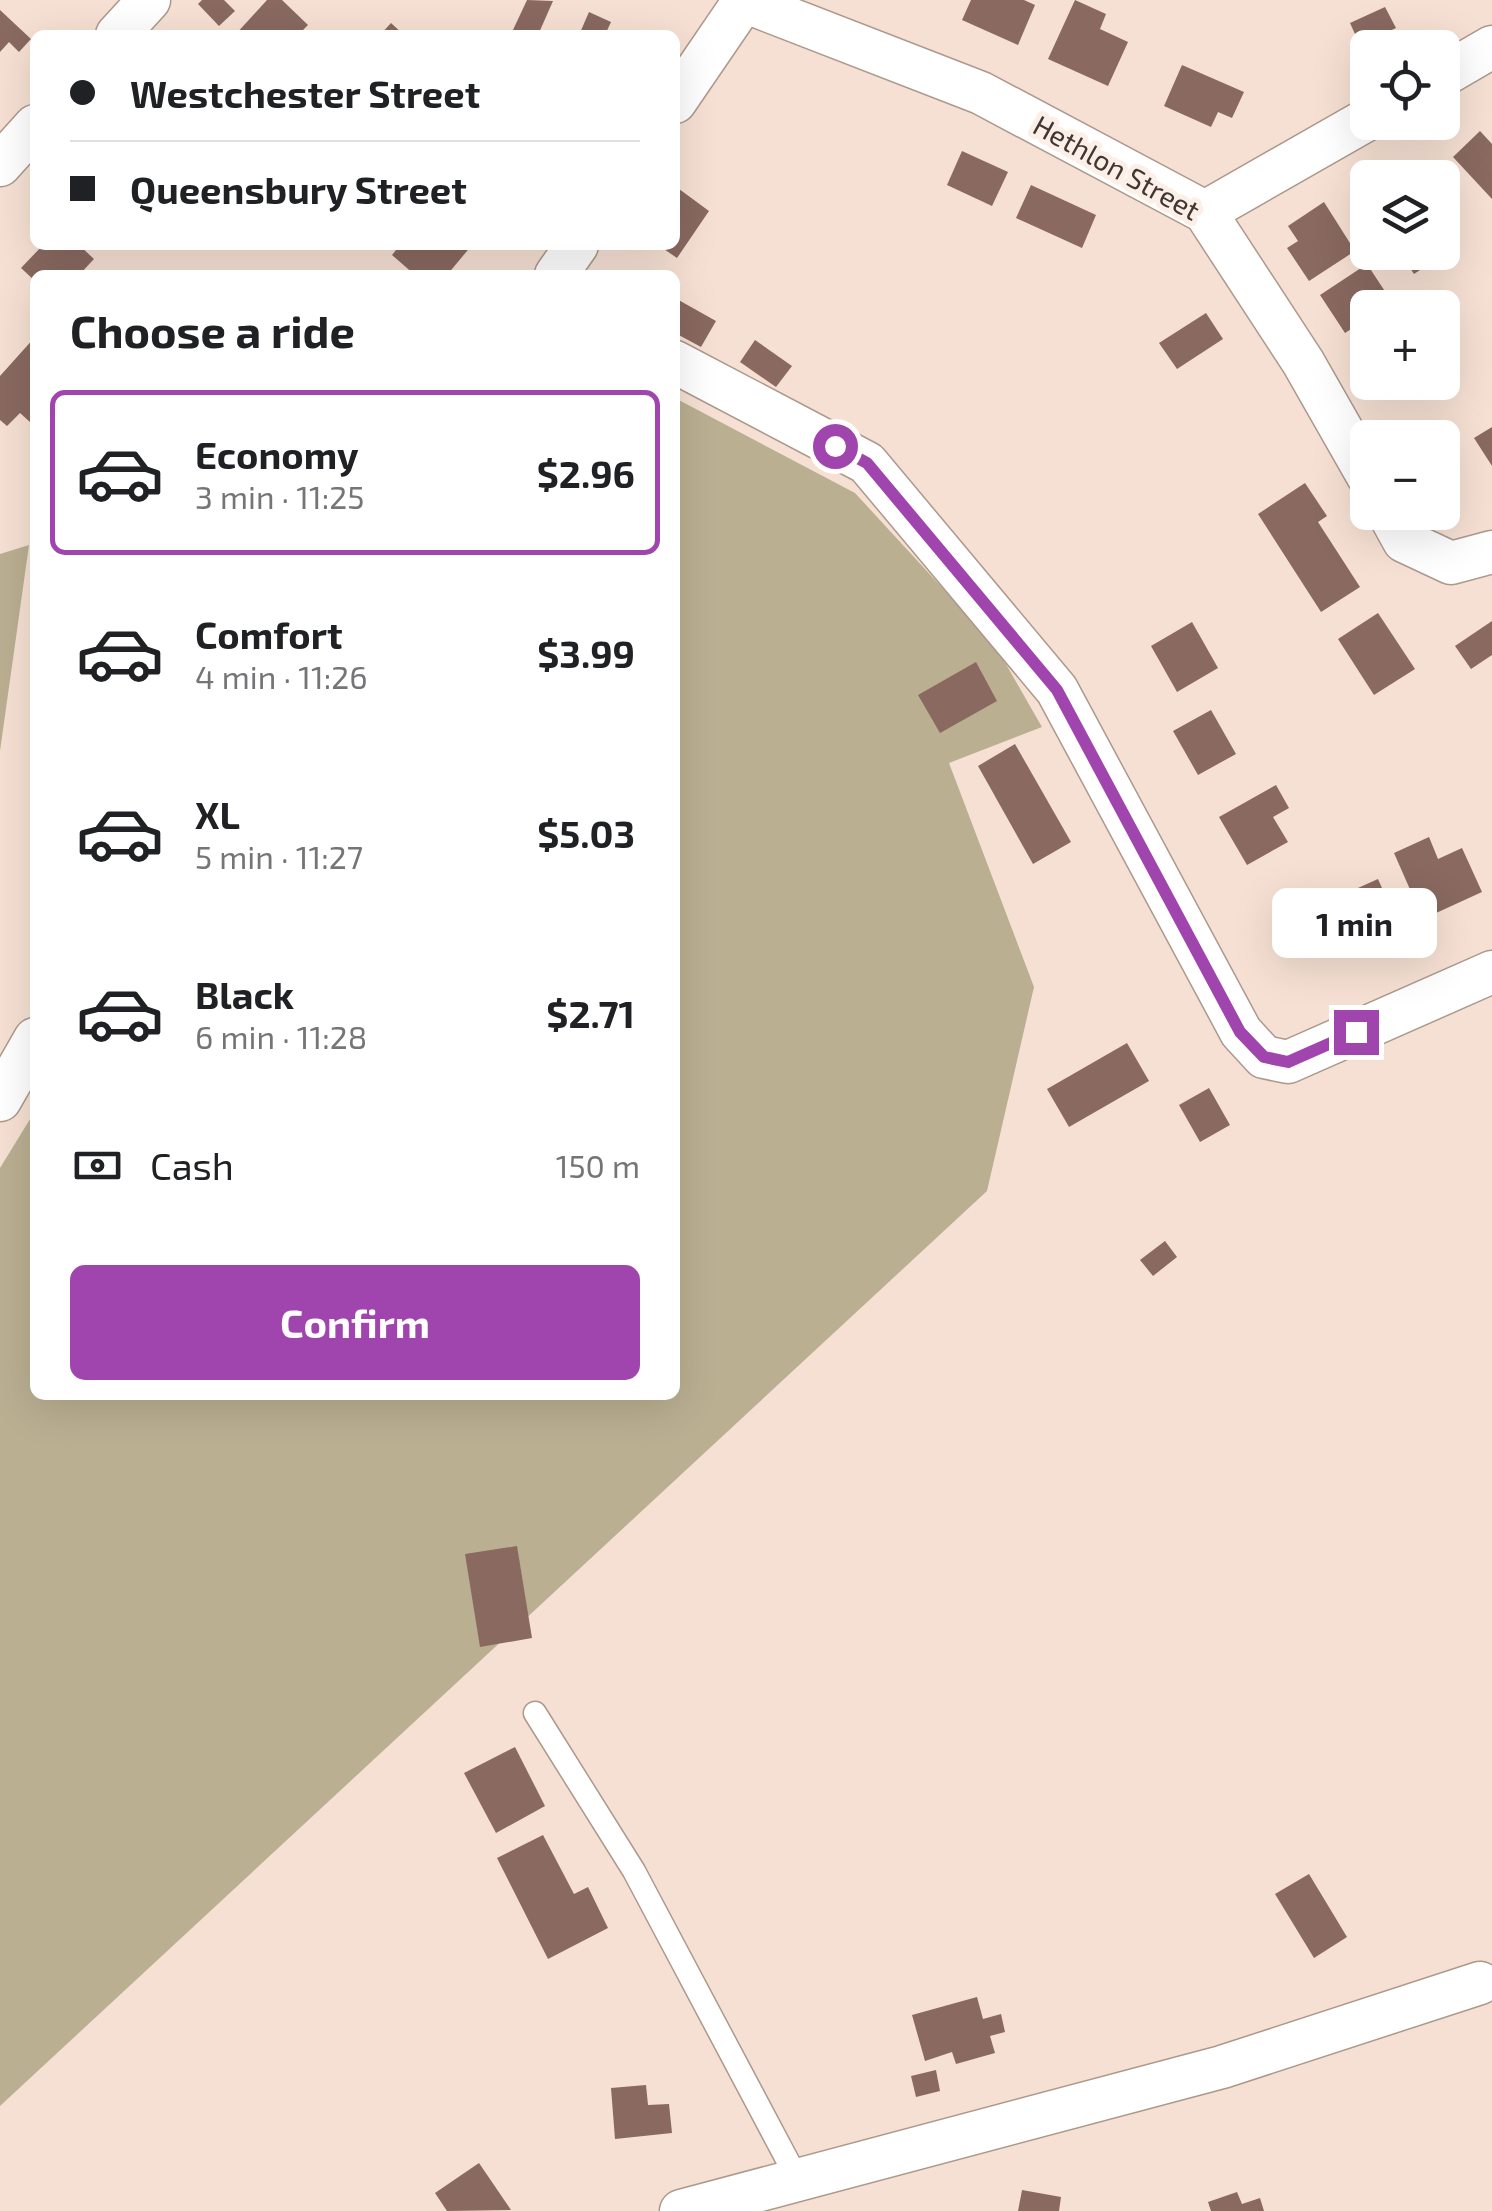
<!DOCTYPE html>
<meta charset="utf-8">
<style>
body{margin:0;font-family:"Exo 2",sans-serif;background:#f6f6f6;color:#202124;height:100vh;display:flex;flex-direction:column;font-size:38px;white-space:nowrap}
*{box-sizing:border-box;margin:0}
p{font-size:32px;color:#757577}
.icon{flex:none;width:55px;height:55px;fill:none;stroke:currentColor;stroke-width:2;stroke-linecap:round;stroke-linejoin:round}
.map{position:relative;flex:1;overflow:hidden}
.side{position:absolute;left:30px;top:270px;width:650px;height:1130px;display:flex;flex-direction:column;background:#fff;border-radius:15px;box-shadow:0 10px 40px #0002}
.side>*{flex:none}
.hud{position:absolute;left:30px;top:30px;width:650px;height:220px;border-radius:15px;box-shadow:0 10px 40px #0002;display:grid;align-content:center;height:220px;padding:0 40px;background:#fff}
.fabs{position:absolute;left:1350px;top:30px;display:grid;gap:20px}
.fabs a{display:grid;place-items:center;width:110px;height:110px;border-radius:15px;background:#fff;box-shadow:0 10px 40px #0002;font-size:50px}
.end{position:absolute;width:45px;height:45px;margin:-22px;border:12px solid #a145ae;background:#fff;box-shadow:0 0 0 5px #fff}
.from{border-radius:50%}
.bubble{position:absolute;height:70px;border-radius:15px;background:#fff;box-shadow:0 10px 40px #0002;font-size:32px;font-weight:700;line-height:70px;text-align:center}
.hud b{display:flex;align-items:center;gap:35px;height:95px;font-size:38px}
.hud b+b{border-top:2px solid #e0e0e0}
.hud i{width:25px;height:25px;background:#202124}
ul{padding:0;list-style:none}
li{display:flex;align-items:center;gap:30px;height:165px;margin:0 20px 15px;padding:0 20px;border:5px solid transparent;border-radius:15px}
li div{flex:1}
li b{display:block;font-size:38px}
li em{font-style:normal;font-weight:700}
li.active{border-color:#a145ae}
li>.icon{width:90px;height:90px;stroke-width:1.5}
h2{padding:0 40px;font-size:45px;line-height:120px}
.pay{display:flex;align-items:center;gap:25px;height:110px;padding:0 40px;font-size:38px}
.pay p{margin-inline-start:auto}
.cta{display:flex;gap:20px;margin-top:auto;padding:20px 40px}
.cta a{flex:1;height:115px;border-radius:15px;background:#a145ae;color:#fff;font-size:40px;font-weight:700;line-height:115px;text-align:center}
.map>svg:first-child{display:block}
</style>
<div class="map">
<svg width="1492" height="2211" viewBox="0 0 1492 2211">
<rect width="100%" height="100%" fill="#f6e0d3"/>
<g fill="#baaf91">
<path d="M675,398L855,493L995,645L1042,727L949,763L1034,987L987,1191L0,2106V1168L35,1111V1395H675Z"/>
<path d="M29,545L0,751V554Z"/>
</g>
<g fill="#896960">
<path d="M202,0H224L235,11L219,26L198,4Z"/>
<path d="M267,0H282L308,25L298,35H235Z"/>
<path d="M527,0L553,1L538,35L512,32Z"/>
<path d="M971,0H1024L1035,5L1018,45L962,20Z"/>
<path d="M1075,0L1106,14L1100,29L1128,42L1108,86L1048,59Z"/>
<path d="M1385,7L1396,28L1360,45L1350,23Z"/>
<path d="M0,10L31,39L19,52L9,42L0,52Z"/>
<path d="M589,12L611,22L605,35H579Z"/>
<path d="M391,23L404,35H380Z"/>
<path d="M1182,65L1244,92L1232,118L1218,112L1211,127L1164,106Z"/>
<path d="M1480,131L1492,144V199L1453,157Z"/>
<path d="M962,151L1008,172L992,206L947,185Z"/>
<path d="M1031,185L1096,215L1082,248L1016,218Z"/>
<path d="M675,186L709,211L677,258L658,245H675Z"/>
<path d="M1324,202L1355,251L1309,281L1287,248L1298,241L1288,226Z"/>
<path d="M43,245H79L94,259L79,275H35V281L21,268Z"/>
<path d="M400,245H472L447,275H415L392,255Z"/>
<path d="M1400,252H1447L1414,274Z"/>
<path d="M1367,264L1392,302L1368,308V318L1345,333L1320,295Z"/>
<path d="M675,298L716,321L701,347L675,333Z"/>
<path d="M1206,313L1223,339L1177,369L1159,343Z"/>
<path d="M35,337V416L30,422L20,413L7,426L0,420V376Z"/>
<path d="M755,340L792,366L776,387L740,362Z"/>
<path d="M1492,427V466L1474,438Z"/>
<path d="M1305,483L1327,516L1318,522L1360,587L1321,612L1258,514Z"/>
<path d="M1378,613L1415,669L1374,695L1338,639Z"/>
<path d="M1492,621V655L1471,669L1455,646Z"/>
<path d="M1192,622L1218,668L1177,692L1151,646Z"/>
<path d="M976,662L997,701L940,733L918,695Z"/>
<path d="M1211,710L1236,754L1198,775L1173,731Z"/>
<path d="M1015,744L1071,842L1033,864L978,766Z"/>
<path d="M1276,785L1289,808L1273,817L1288,842L1247,865L1219,817Z"/>
<path d="M1429,837L1438,859L1462,848L1482,892L1423,919L1394,853Z"/>
<path d="M1378,879L1397,922L1362,939L1365,947L1343,956L1320,905Z"/>
<path d="M1127,1043L1149,1081L1069,1127L1047,1089Z"/>
<path d="M1209,1088L1230,1125L1200,1142L1179,1105Z"/>
<path d="M1165,1241L1177,1257L1153,1276L1140,1260Z"/>
<path d="M517,1546L532,1638L480,1647L465,1554Z"/>
<path d="M515,1747L545,1806L496,1833L464,1773Z"/>
<path d="M543,1835L574,1894L588,1887L608,1928L548,1959L497,1858Z"/>
<path d="M1309,1874L1347,1937L1314,1958L1275,1894Z"/>
<path d="M977,1997L983,2019L1001,2014L1005,2032L990,2036L995,2053L956,2064L952,2052L925,2061L912,2015Z"/>
<path d="M936,2070L940,2091L916,2097L911,2076Z"/>
<path d="M646,2085L648,2105L669,2104L672,2133L615,2139L611,2088Z"/>
<path d="M479,2163L511,2210L447,2211L435,2193Z"/>
<path d="M1022,2190L1061,2197L1059,2211H1018Z"/>
<path d="M1237,2192L1242,2204L1260,2198L1264,2211H1211L1208,2202Z"/>
</g>
<g fill="none" stroke-linecap="round" stroke-linejoin="round">
<defs>
<path id="lane" d="M535,1713L634,1871L799,2182"/>
<g id="street">
<path d="M741,0L981,93L1205,212L1303,362L1368,476"/>
<path d="M117,35L149,0"/>
<path d="M1442,76L1492,47"/>
<path d="M675,102L744,1"/>
<path d="M0,165L35,126"/>
<path d="M1205,212L1368,119"/>
<path d="M556,275L577,245"/>
<path d="M675,362L867,463L1057,690L1241,1032L1264,1057L1288,1062L1492,972"/>
<path d="M1388,512L1404,541L1451,563L1492,552"/>
<path d="M0,1100L35,1039"/>
<path d="M681,2211L1222,2067L1480,1983"/>
</g>
</defs>
<use href="#lane" stroke="#ac998c" stroke-width="25"/>
<use href="#street" stroke="#ac998c" stroke-width="45"/>
<use href="#lane" stroke="#fff" stroke-width="22"/>
<use href="#street" stroke="#fff" stroke-width="42"/>
</g>
<g fill="none" stroke-linecap="round" stroke-linejoin="round">
<path stroke="#a145ae" stroke-width="12" d="M835,446L867,463L1057,690L1240,1032L1264,1057L1288,1062L1356,1032"/>
</g>
<g text-anchor="middle" dominant-baseline="central" stroke-width="10" stroke-linejoin="round" paint-order="stroke">
<g font-size="28" fill="#403732" stroke="#fcefe7">
<text transform="translate(1117 167) rotate(29)">Hethlon Street</text>
</g>
</g>
</svg>
<div class="fabs">
<a><svg class="icon" aria-label="locate" viewBox="0 0 24 24"><circle cx="12" cy="12" r="6"/><path d="M12 2v4M12 18v4M2 12h4M18 12h4"/></svg></a>
<a><svg class="icon" aria-label="layers" viewBox="0 0 24 24"><path d="M12 4l9 5-9 5-9-5zM3 14l9 5 9-5"/></svg></a>
<a>+</a>
<a>−</a>
</div>
<i class="end from" style="left:835px;top:446px"></i>
<i class="end" style="left:1356px;top:1032px"></i>
<div class="bubble" style="left:1272px;top:888px;width:165px">1 min</div>
<div class="hud">
<b><i class="from"></i>Westchester Street</b>
<b><i></i>Queensbury Street</b>
</div>
<section class="side">
<h2>Choose a ride</h2>
<ul>
<li class="active"><svg class="icon" aria-label="car" viewBox="0 0 24 24"><path d="M5 17H2v-5l4-1 3-4h7l3 4 3 1v5h-3M9 17h6M6 11h13"/><circle cx="7" cy="17" r="2"/><circle cx="17" cy="17" r="2"/></svg><div><b>Economy</b><p>3 min · 11:25</p></div><em>$2.96</em></li>
<li><svg class="icon" aria-label="car" viewBox="0 0 24 24"><path d="M5 17H2v-5l4-1 3-4h7l3 4 3 1v5h-3M9 17h6M6 11h13"/><circle cx="7" cy="17" r="2"/><circle cx="17" cy="17" r="2"/></svg><div><b>Comfort</b><p>4 min · 11:26</p></div><em>$3.99</em></li>
<li><svg class="icon" aria-label="car" viewBox="0 0 24 24"><path d="M5 17H2v-5l4-1 3-4h7l3 4 3 1v5h-3M9 17h6M6 11h13"/><circle cx="7" cy="17" r="2"/><circle cx="17" cy="17" r="2"/></svg><div><b>XL</b><p>5 min · 11:27</p></div><em>$5.03</em></li>
<li><svg class="icon" aria-label="car" viewBox="0 0 24 24"><path d="M5 17H2v-5l4-1 3-4h7l3 4 3 1v5h-3M9 17h6M6 11h13"/><circle cx="7" cy="17" r="2"/><circle cx="17" cy="17" r="2"/></svg><div><b>Black</b><p>6 min · 11:28</p></div><em>$2.71</em></li>
</ul>
<div class="pay"><svg class="icon" aria-label="cash" viewBox="0 0 24 24"><path d="M3 7h18v10H3z"/><circle cx="12" cy="12" r="2"/></svg>Cash<p>150 m</p></div>
<div class="cta"><a>Confirm</a></div>
</section>
</div>
